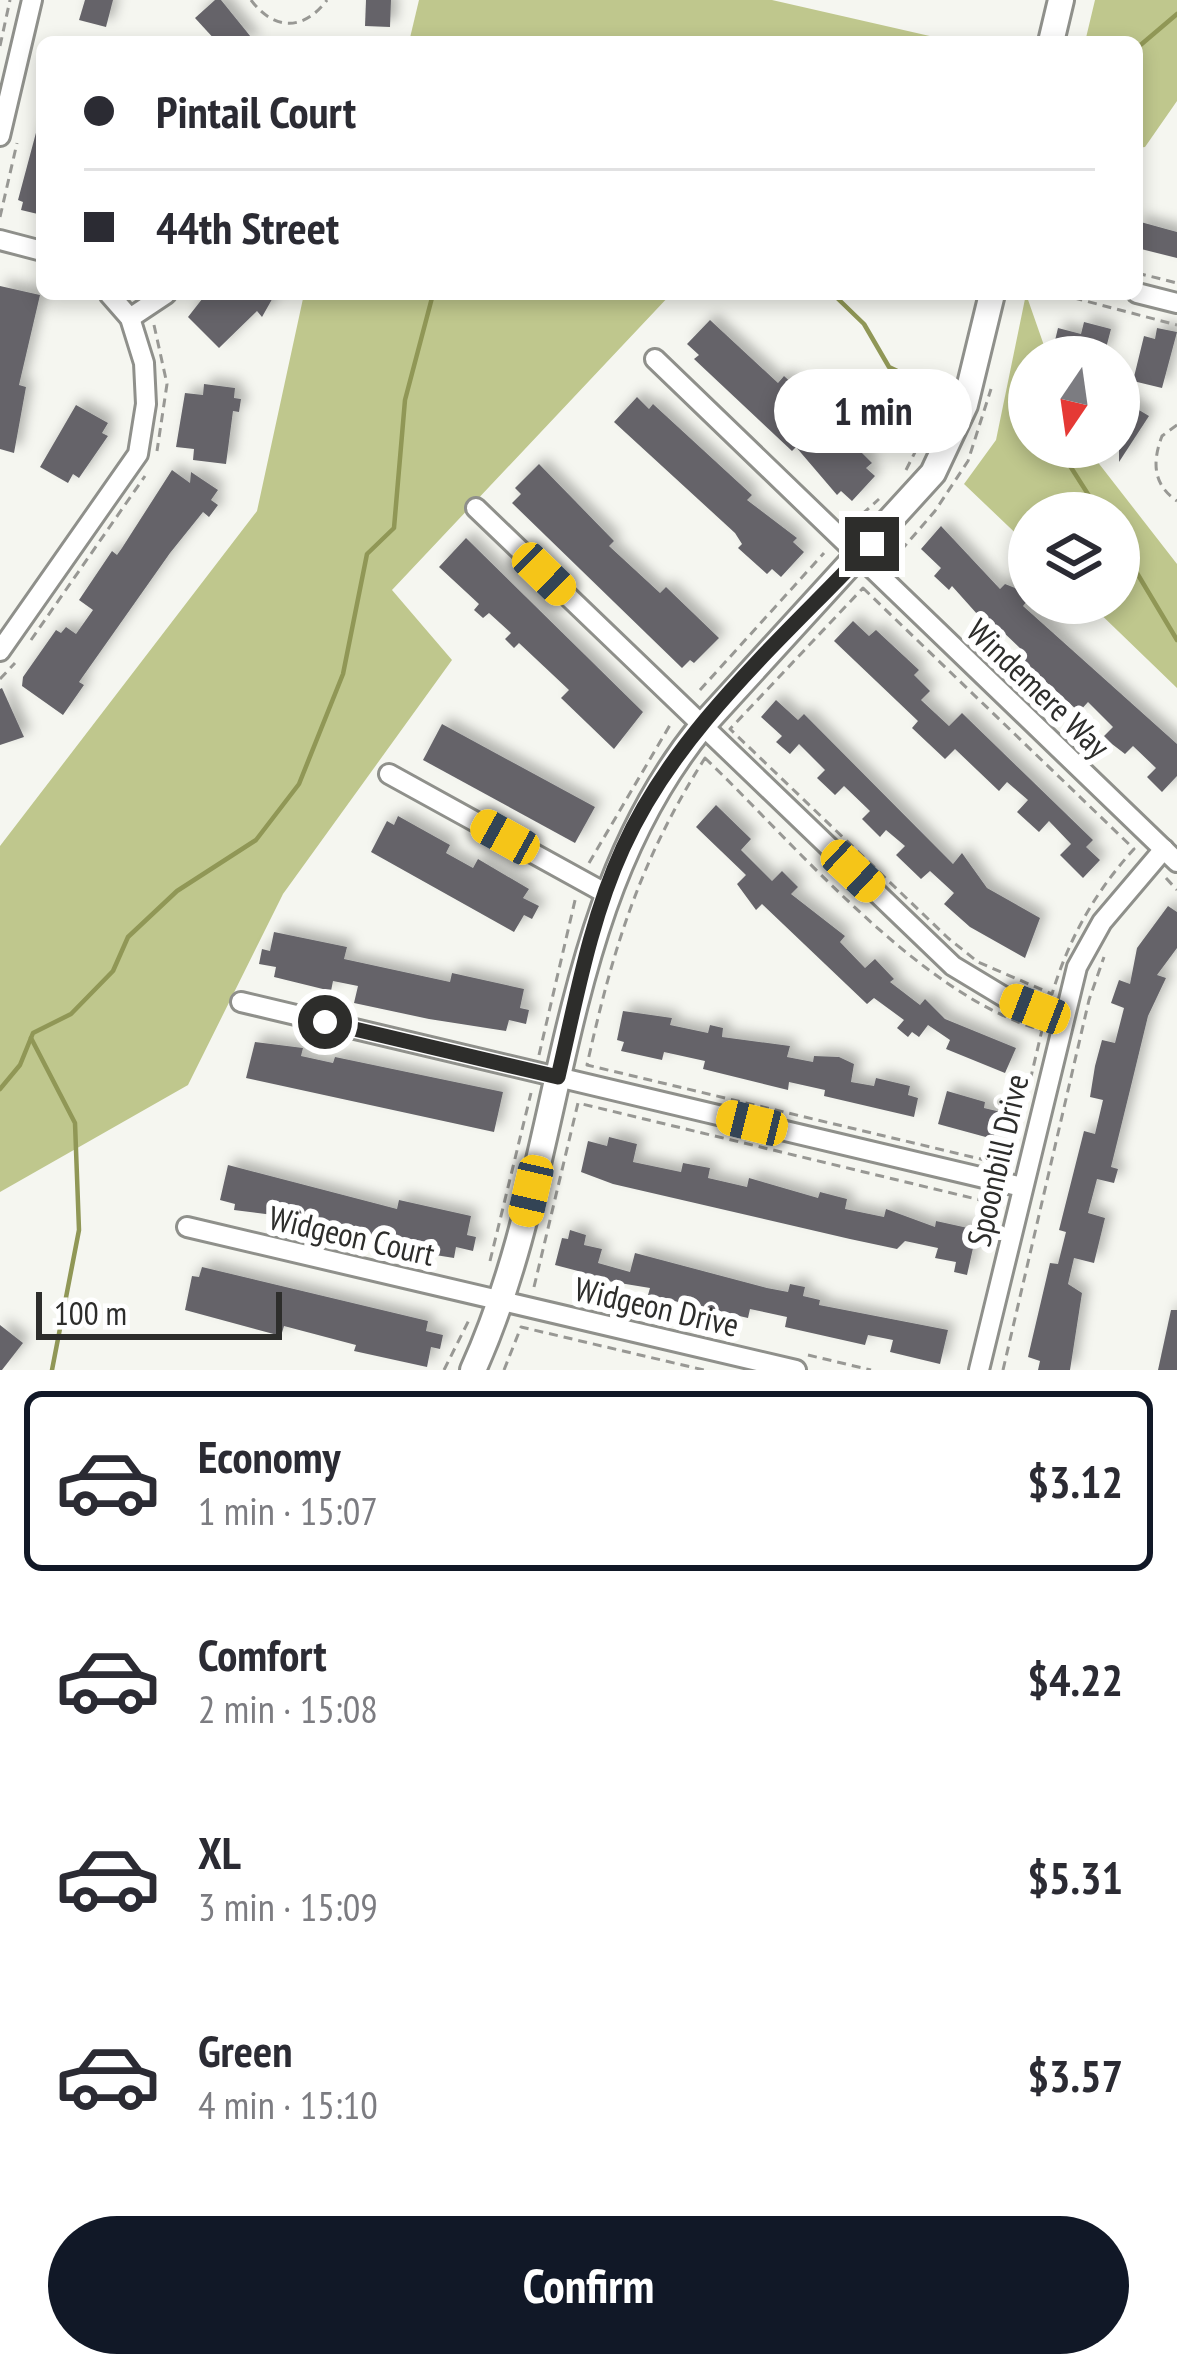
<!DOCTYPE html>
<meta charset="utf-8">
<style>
body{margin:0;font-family:"PT Sans Narrow",sans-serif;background:#f2f2f3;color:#2b2b33;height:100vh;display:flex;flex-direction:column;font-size:45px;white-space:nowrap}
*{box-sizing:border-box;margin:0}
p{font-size:39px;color:#7c7c81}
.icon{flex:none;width:66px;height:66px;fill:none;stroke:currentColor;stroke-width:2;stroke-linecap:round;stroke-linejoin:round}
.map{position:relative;height:1370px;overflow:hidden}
.details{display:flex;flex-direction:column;background:#fff;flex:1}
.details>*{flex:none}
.guide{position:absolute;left:36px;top:36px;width:1107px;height:264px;border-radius:18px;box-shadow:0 6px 18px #0003;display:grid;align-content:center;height:264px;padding:0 48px;background:#fff}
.needle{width:78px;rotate:193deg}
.controls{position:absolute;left:1008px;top:336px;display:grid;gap:24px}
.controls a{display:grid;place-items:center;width:132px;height:132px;border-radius:50%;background:#fff;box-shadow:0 6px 18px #0003;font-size:60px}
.scale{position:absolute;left:36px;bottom:30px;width:246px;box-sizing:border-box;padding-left:12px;border:6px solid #2d2d2b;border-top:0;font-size:33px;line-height:42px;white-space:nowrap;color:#2d2d2b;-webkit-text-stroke:9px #fff;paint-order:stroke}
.end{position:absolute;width:54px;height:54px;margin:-27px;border:15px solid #2d2d2b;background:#fff;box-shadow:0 0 0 6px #fff}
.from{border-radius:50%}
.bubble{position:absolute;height:84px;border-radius:42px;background:#fff;box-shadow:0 6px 18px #0003;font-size:39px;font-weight:700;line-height:84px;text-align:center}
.car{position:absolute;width:36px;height:72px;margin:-36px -18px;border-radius:15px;box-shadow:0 0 9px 3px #0007;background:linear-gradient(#f5c518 24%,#345 0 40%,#f5c518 0 76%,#345 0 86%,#f5c518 0)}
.guide b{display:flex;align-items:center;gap:42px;height:114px;font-size:45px}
.guide b+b{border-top:3px solid #e1e1e2}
.guide i{width:30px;height:30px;background:#2b2b33}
ul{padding:21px 0 0;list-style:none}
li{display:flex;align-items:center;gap:36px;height:180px;margin:0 24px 18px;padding:0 24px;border:6px solid transparent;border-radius:18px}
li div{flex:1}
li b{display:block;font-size:45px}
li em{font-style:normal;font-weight:700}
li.active{border-color:#111827}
li>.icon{width:108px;height:108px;stroke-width:1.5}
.cta{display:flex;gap:24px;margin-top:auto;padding:24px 48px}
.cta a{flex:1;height:138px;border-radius:72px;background:#111827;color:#fff;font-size:48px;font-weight:700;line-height:138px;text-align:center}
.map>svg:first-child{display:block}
</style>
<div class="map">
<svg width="1177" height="1370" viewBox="0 0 1177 1370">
<defs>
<filter id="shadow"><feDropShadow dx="7" dy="-7" stdDeviation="6" flood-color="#0004"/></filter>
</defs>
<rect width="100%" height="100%" fill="#f5f6f0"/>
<g fill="#bfc78d">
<path d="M419,0H772L956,42H409Z"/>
<path d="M1095,0H1177V101L1145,147L1137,148V42H1085Z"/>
<path d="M304,294H671L392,590L452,660L283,894L188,1085L0,1192V846L257,511Z"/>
<path d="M1026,294L1048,357H1029V447H1086L1177,564V688L1089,603H1119V513H1029V546L964,484L996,440Z"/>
</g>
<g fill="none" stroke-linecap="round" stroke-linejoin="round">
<g stroke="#909756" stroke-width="4.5">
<path d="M1137,48L1177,14"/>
<path d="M833,294L864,324L889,367L931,387"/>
<path d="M1016,417L1029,420"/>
<path d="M1058,447L1100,513"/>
<path d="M1119,543L1177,640"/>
<path d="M31,1038L75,1123L79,1230L52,1370"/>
<path d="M0,1089L20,1065L33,1033L71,1014L113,971L128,937L177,891L256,840L299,784L343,674L367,554L394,528L405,400L433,294"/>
</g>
</g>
<g fill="#656469" filter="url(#shadow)">
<path d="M85,0H113L106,27L79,20Z"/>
<path d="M215,0H221L255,42H217L195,18Z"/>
<path d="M366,0H391L390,27L365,26Z"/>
<path d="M37,129L42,130V215L21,210L23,202L18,200Z"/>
<path d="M1137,221L1177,232V258L1137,248Z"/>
<path d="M0,286L40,295L19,385L26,387L14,453L0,449Z"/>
<path d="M206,294H275L262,317L257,311L219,348L188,317Z"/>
<path d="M710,320L778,383L784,376L795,386L787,395L828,434L840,440L844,435L872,463L866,468L875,476L852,501L841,491L837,495L796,447L792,451L694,359L699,355L687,344Z"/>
<path d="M1084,322L1111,329L1105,352L1051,357L1058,328L1081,334Z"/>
<path d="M1157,328L1177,332L1162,388L1133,381L1144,336L1155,339Z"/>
<path d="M204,384L235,388L234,398L241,399L239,412L233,411L226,464L193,460L194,449L176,447L185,393L203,395Z"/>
<path d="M637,397L649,409L653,404L752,495L747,500L797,538L793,542L804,552L781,577L772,569L767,574L738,548L742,544L735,533L614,422Z"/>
<path d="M1119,398L1149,416L1119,462Z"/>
<path d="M76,405L108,423L102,433L108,436L79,478L73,474L68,483L40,467Z"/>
<path d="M539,464L614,541L609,546L660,593L666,587L719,638L694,663L690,660L682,668L512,503L521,494L515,488Z"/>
<path d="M172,470L190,483L191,472L218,490L211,500L218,505L209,517L203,512L170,553L79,682L84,685L63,715L22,686L23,677L56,630L61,633L66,627L76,634L93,610L79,600L112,551L117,555L122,548Z"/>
<path d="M941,526L1000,589L1005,584L1015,588L1028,600L1023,606L1177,744V776L1162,792L1147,777L1156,768L1133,746L1125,754L1112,744L1104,736L1113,727L1088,702L1079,712L1017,655L1022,650L1000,629L995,634L952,586L949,590L934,576L941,568L921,549Z"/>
<path d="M466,538L643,712L614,749L561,698L569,690L519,643L514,648L505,639L511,633L489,613L483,618L474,610L479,604L439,567Z"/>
<path d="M853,621L869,636L876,630L919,670L914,675L930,691L921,700L949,726L962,713L1093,840L1086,847L1100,860L1083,878L1060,855L1071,844L1049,821L1039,832L1017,812L1028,800L1007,782L999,791L955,749L945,759L912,728L918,721L834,641Z"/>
<path d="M2,688L24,737L0,745V689Z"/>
<path d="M776,700L798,720L804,714L953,864L962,853L987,888L1040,918L1025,958L970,927L944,904L954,893L930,871L921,879L896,855L905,846L886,830L880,837L862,819L870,811L844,786L835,795L817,778L825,770L799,744L790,754L776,742L782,736L761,717Z"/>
<path d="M442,724L595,807L575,843L423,760Z"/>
<path d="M716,805L751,839L741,850L772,881L782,871L798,887L791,894L845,936L840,942L865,968L875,959L894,979L890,982L920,1005L925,999L945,1019L1016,1048L1005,1073L946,1049L950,1040L928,1025L919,1037L912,1032L908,1037L897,1028L904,1020L874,998L867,1004L762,904L756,910L737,884L746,875L696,827Z"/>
<path d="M398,816L450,845L446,853L473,868L478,859L529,889L523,898L539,906L532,919L524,915L514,932L371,852L387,821L394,825Z"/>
<path d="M1168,906L1177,912V948L1157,975L1166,978L1148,1016L1130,1090L1111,1167L1118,1169L1114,1183L1097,1179L1088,1213L1105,1218L1094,1263L1074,1258L1068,1284L1082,1293L1070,1370H1038L1040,1361L1028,1357L1050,1263L1058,1264L1066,1232L1059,1230L1084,1131L1095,1134L1103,1100L1090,1097L1095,1066L1102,1040L1115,1043L1124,1008L1111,1003L1119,980L1130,984L1137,948Z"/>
<path d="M274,932L347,947L344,959L450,982L452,973L524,989L520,1008L529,1010L526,1024L509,1020L506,1031L429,1019L354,1003L358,986L333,981L331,991L274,977L276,967L259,964L262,949L270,951Z"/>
<path d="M623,1011L672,1018L670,1025L708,1033L710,1025L723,1028L722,1037L790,1046L787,1057L813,1062L814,1056L839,1057L854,1064L851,1082L874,1086L876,1078L910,1086L908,1095L918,1098L914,1117L824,1096L825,1090L789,1082L788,1090L703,1069L705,1061L664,1052L662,1060L621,1051L624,1042L617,1040Z"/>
<path d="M255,1042L303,1048L301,1056L333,1063L335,1057L503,1092L494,1132L246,1078Z"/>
<path d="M947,1091L985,1102L984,1108L1001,1112L993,1139L938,1124Z"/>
<path d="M609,1137L637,1144L633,1162L681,1172L683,1163L710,1168L708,1178L747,1187L749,1178L818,1198L820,1192L847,1199L845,1209L884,1217L886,1209L935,1227L936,1221L977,1230L967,1275L954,1272L956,1262L935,1258L938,1248L905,1241L897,1249L850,1239L613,1184L581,1172L588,1141L607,1146Z"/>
<path d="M228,1165L397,1209L399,1200L471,1216L467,1235L476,1237L473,1251L456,1247L454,1258L423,1253L303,1228L305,1219L234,1210L235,1204L220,1200Z"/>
<path d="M570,1230L586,1235L584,1245L602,1249L598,1263L630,1272L635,1253L767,1288L788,1292L790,1284L805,1287L803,1296L820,1300L819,1305L948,1330L940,1364L890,1352L893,1340L868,1335L865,1345L785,1327L787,1317L750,1309L748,1318L648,1295L650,1288L577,1276L578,1271L555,1265L562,1238L568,1239Z"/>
<path d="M202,1267L428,1321L426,1331L443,1335L440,1349L431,1347L427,1367L354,1351L356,1345L284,1326L281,1336L185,1310L192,1276L199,1277Z"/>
<path d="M1171,1310H1177V1370H1158Z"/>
<path d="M0,1325L23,1343L2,1370H0Z"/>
</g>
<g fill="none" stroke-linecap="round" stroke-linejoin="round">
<defs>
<g id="minor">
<path d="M0,136L32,0"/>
<path d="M0,240L42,251"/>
<path d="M1137,293L1177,303"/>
<path d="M130,318L166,294"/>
<path d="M655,359L1177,862"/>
<path d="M476,508L953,966L1006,998L1062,1015"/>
<path d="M0,651L138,454L146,404L144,363L130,318L109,294"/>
<path d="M389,774L605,893"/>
<path d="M241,1002L1022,1187"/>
<path d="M187,1227L796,1370"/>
<path d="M979,1370L1077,967L1102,922L1164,849"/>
</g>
<g id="tertiary">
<path d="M1051,42L1061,0"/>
<path d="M473,1370C568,1161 551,911 702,726L933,473L965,405L992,294"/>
</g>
</defs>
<use href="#minor" stroke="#8f908b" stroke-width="24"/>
<use href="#tertiary" stroke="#8f908b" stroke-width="30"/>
<g stroke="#989894" stroke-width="3" stroke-dasharray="9 6" stroke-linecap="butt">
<path d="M251,0C274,31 304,31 327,0"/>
<path d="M0,46L10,0"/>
<path d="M0,217L17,143"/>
<path d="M1137,273L1177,283"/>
<path d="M1059,294L1177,325"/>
<path d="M154,325L167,384L157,451"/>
<path d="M1177,425L1162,436C1152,462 1153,485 1177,501"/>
<path d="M906,470L945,393"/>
<path d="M851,524L879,499"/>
<path d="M891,562L935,511L968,461L991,389"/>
<path d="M863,588L1134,849C1095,892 1069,938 1052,994L978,962L948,938L730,729Z"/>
<path d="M31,640L145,476"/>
<path d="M0,679L15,663"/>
<path d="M700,690L824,553"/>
<path d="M705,758C797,846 920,996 1042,1030L1010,1166L587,1065C613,948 640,860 705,758Z"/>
<path d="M589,863L670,725"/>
<path d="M1166,878L1177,890"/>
<path d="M539,1055L576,896"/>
<path d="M490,1261L531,1093"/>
<path d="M534,1287L578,1103L1001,1205"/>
<path d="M808,1355L871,1370"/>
<path d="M444,1370L470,1318"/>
<path d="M504,1370L521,1327L704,1370"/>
<path d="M1003,1370L1089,1000L1104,957"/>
</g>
<use href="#minor" stroke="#fff" stroke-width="18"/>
<use href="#tertiary" stroke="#fff" stroke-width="24"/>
</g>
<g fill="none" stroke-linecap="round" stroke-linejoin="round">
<path stroke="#2d2d2b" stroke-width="15" d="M325,1022L558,1077C576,1000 590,920 623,848C677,728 784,638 872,544"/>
</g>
<g text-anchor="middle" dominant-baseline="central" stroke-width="12" stroke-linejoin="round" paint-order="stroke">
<g font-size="33" fill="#2d2d2b" stroke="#fff">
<text transform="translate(1039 688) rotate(44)">Windemere Way</text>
<text transform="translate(997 1160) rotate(-77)">Spoonbill Drive</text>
<text transform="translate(352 1235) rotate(13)">Widgeon Court</text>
<text transform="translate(657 1306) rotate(13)">Widgeon Drive</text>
</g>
</g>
</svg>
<div class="controls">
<a><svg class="needle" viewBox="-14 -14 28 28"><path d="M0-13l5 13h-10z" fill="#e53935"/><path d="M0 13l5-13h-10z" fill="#7c7c81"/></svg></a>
<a><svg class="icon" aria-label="layers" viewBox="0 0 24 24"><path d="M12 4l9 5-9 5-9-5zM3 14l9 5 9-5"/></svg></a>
</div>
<div class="scale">100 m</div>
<i class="end from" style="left:325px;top:1022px"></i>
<i class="end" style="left:872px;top:544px"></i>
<div class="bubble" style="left:774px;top:369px;width:198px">1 min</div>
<i class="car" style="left:544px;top:574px;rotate:134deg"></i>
<i class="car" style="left:505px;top:837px;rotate:299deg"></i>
<i class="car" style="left:853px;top:871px;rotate:133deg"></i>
<i class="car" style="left:1035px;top:1009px;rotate:291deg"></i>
<i class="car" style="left:752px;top:1123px;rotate:284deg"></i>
<i class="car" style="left:531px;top:1191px;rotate:193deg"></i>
<div class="guide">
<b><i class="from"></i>Pintail Court</b>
<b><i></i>44th Street</b>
</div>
</div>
<section class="details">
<ul>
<li class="active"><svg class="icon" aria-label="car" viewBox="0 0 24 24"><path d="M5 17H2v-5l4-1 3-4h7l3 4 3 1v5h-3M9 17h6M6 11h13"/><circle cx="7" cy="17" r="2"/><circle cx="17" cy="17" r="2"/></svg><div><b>Economy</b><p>1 min · 15:07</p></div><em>$3.12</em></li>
<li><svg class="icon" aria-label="car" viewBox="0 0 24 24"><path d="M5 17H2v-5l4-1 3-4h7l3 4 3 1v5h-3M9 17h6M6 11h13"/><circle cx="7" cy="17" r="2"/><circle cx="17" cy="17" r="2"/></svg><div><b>Comfort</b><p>2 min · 15:08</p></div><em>$4.22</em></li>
<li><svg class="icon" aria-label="car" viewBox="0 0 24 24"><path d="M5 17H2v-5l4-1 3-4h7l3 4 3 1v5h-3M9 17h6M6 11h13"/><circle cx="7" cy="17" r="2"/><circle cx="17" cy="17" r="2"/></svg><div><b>XL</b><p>3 min · 15:09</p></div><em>$5.31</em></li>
<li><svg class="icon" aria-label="car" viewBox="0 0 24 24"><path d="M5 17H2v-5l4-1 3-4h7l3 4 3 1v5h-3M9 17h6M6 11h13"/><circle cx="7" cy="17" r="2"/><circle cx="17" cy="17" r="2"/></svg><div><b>Green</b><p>4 min · 15:10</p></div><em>$3.57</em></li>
</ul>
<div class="cta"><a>Confirm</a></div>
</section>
